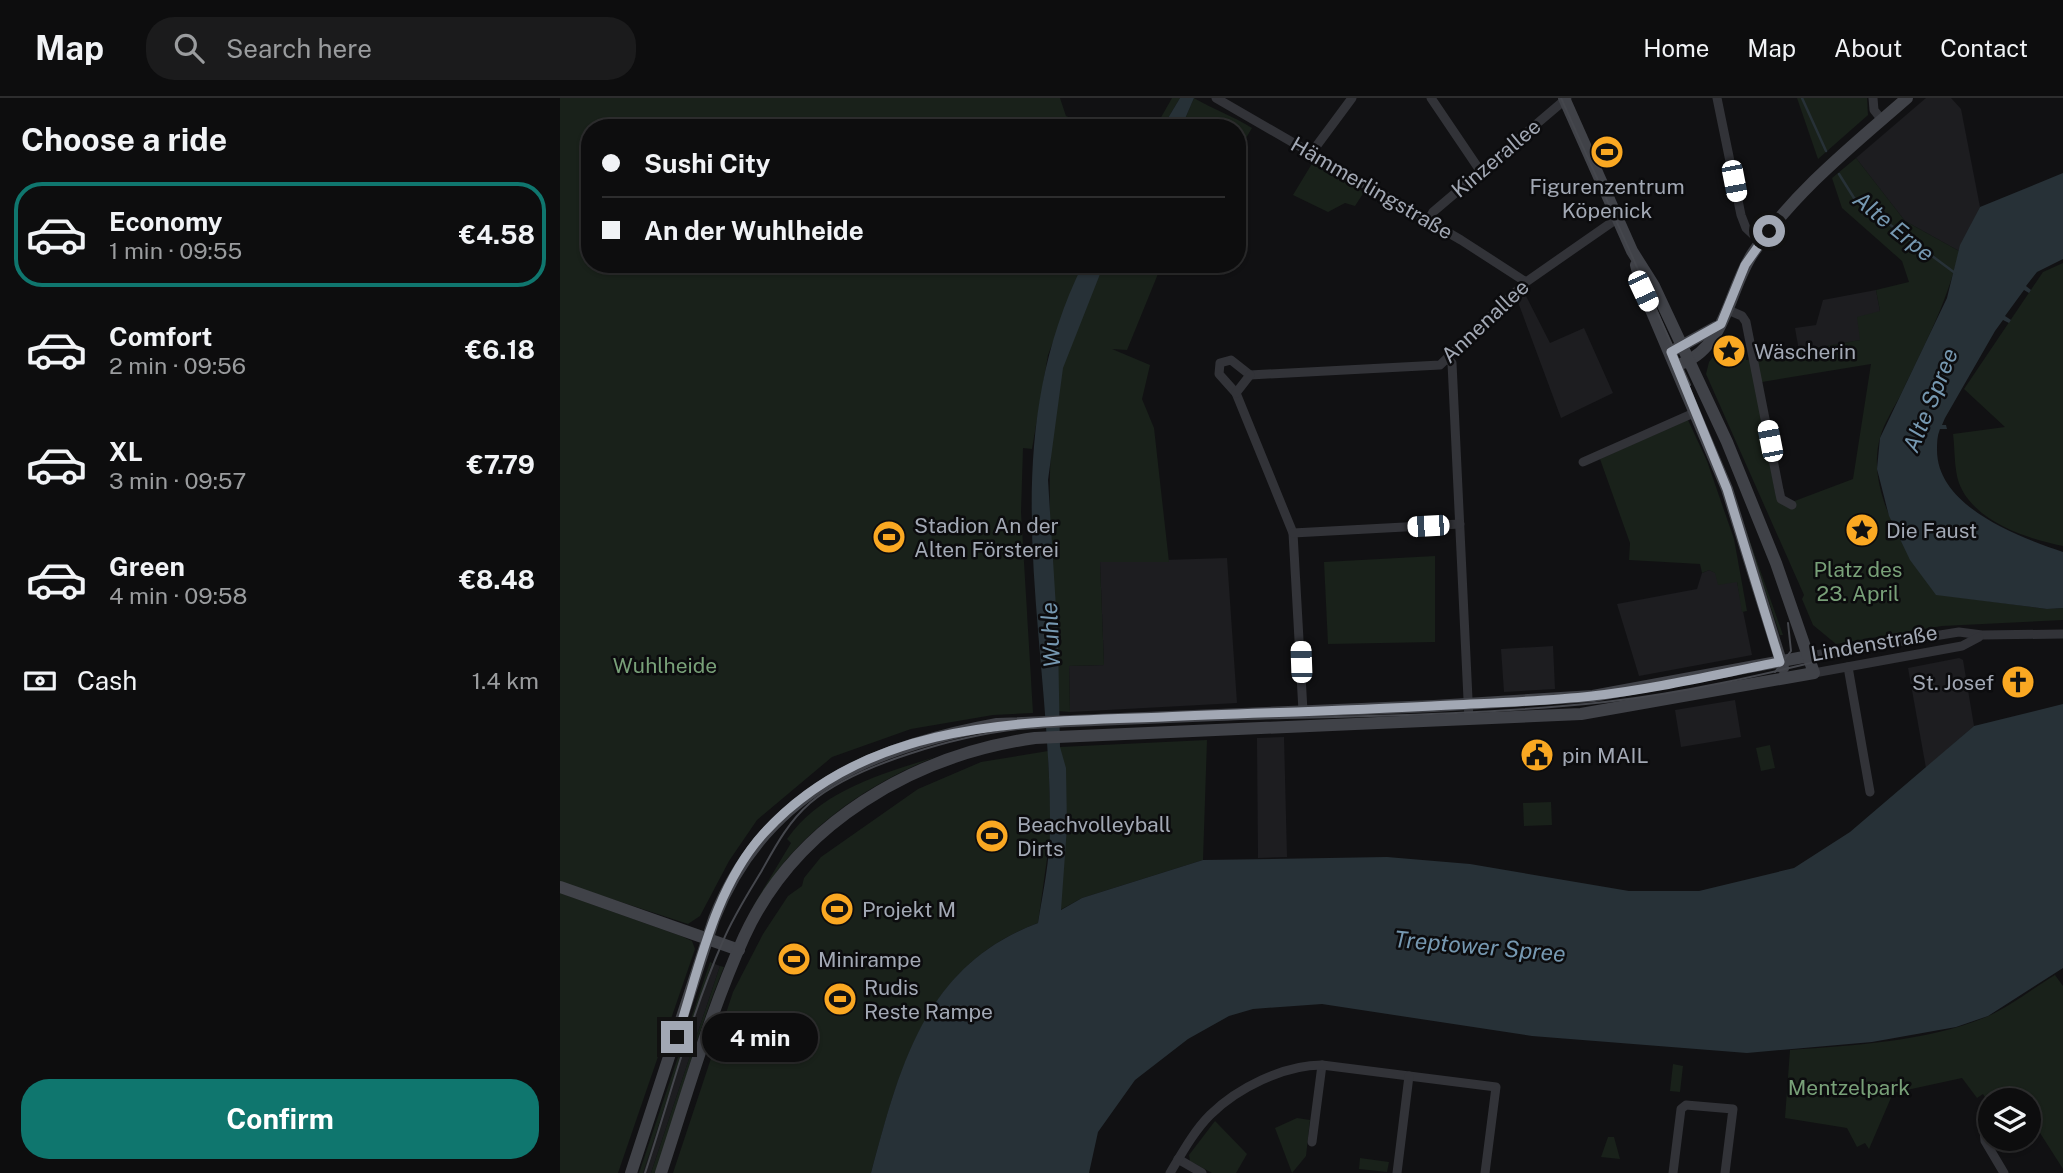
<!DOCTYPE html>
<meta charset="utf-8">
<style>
body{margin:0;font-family:"Public Sans",sans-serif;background:#1b1b1c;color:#f1f3f6;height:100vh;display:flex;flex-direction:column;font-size:26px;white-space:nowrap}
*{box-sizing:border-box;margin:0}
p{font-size:23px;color:#9a9c9e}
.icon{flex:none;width:38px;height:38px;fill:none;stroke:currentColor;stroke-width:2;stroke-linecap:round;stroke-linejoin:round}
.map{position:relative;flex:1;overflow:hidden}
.panel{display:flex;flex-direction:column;background:#0d0d0e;width:560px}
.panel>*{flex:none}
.hud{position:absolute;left:21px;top:21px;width:665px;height:154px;border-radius:28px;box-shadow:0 2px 5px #0004,0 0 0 2px #2d2d2e;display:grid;align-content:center;height:154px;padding:0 21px;background:#0d0d0e}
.buttons{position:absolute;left:1418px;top:990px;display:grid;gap:14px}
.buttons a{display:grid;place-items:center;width:63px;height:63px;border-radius:50%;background:#0d0d0e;box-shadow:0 2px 5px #0004,0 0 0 2px #2d2d2e;font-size:35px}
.end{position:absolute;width:32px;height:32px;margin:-16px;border:9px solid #a2a8b4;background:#111;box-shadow:0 0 0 4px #111}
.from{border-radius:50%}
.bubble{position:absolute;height:49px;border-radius:24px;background:#0d0d0e;box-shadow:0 2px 5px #0004,0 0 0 2px #2d2d2e;font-size:23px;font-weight:700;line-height:49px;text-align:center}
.car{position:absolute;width:21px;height:42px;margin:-21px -10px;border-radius:9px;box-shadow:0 0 5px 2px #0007;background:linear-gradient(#fff 24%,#345 0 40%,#fff 0 76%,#345 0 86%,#fff 0)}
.hud b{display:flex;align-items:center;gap:24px;height:66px;font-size:26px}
.hud b+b{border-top:2px solid #2d2d2e}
.hud i{width:18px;height:18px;background:#f1f3f6}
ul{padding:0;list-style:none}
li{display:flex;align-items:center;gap:21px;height:105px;margin:0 14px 10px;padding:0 7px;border:4px solid transparent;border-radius:28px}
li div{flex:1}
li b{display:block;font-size:26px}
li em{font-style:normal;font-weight:700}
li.current{border-color:#0f766e}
li>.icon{width:63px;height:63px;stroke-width:1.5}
h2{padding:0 21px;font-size:32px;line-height:84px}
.pay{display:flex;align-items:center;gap:18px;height:77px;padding:0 21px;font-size:26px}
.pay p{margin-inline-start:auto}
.primary-button{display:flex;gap:14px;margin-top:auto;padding:14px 21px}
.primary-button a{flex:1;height:80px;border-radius:28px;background:#0f766e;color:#fff;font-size:28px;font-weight:700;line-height:80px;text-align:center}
header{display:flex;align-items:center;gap:42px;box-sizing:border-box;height:98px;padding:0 35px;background:#0d0d0e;border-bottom:2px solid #2d2d2e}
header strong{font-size:33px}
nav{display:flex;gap:38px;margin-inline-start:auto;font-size:24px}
.search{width:490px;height:63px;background:#1b1b1c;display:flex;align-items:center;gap:18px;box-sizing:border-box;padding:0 24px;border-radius:28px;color:#9a9c9e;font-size:26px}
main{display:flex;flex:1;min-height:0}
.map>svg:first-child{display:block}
</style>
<header>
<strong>Map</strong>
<div class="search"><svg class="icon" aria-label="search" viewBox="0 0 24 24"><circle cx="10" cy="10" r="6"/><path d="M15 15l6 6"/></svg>Search here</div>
<nav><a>Home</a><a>Map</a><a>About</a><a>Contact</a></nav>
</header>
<main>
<section class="panel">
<h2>Choose a ride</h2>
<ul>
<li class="current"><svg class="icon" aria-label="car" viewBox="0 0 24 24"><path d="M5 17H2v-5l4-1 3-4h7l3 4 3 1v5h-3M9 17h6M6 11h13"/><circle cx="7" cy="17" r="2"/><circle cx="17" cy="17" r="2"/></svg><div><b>Economy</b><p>1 min · 09:55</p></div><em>€4.58</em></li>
<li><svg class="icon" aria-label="car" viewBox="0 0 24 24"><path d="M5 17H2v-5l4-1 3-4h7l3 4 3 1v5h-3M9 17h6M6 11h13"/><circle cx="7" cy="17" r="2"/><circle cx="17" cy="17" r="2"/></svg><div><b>Comfort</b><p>2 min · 09:56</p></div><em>€6.18</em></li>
<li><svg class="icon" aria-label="car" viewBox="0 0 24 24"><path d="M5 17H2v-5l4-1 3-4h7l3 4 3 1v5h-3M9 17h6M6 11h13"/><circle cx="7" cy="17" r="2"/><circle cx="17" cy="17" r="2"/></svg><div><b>XL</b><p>3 min · 09:57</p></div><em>€7.79</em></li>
<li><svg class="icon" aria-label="car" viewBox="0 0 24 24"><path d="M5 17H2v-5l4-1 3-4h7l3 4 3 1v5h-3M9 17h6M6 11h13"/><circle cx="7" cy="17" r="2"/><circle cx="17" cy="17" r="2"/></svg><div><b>Green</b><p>4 min · 09:58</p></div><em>€8.48</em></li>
</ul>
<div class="pay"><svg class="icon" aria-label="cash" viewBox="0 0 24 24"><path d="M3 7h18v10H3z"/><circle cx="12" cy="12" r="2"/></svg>Cash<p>1.4 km</p></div>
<div class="primary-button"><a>Confirm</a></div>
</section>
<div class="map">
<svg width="1503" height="1075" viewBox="0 0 1503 1075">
<rect width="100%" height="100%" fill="#111113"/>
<g fill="#1d1d20">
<path d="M1366,0H1391L1401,11L1420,109L1399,153L1345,123L1296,60Z"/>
<path d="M1316,192L1320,213L1301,242L1239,253L1235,230L1256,227L1263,202Z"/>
<path d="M965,196L990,245L1024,230L1053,295L1001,320L958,204Z"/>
<path d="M667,460L677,605L510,614L509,568L544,567L540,464Z"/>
<path d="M1149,472L1177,484L1192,557L1079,578L1057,506L1137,491L1142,475Z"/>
<path d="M993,548L995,591L944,594L941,551Z"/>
<path d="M1399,560L1403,562L1414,628L1366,670L1348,570Z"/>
<path d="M1175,602L1181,639L1121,649L1115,612Z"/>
<path d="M724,639L727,759L698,760L697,640Z"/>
<path d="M152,865L160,868L91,1075H83Z"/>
</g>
<g fill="#19211a" fill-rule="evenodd">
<path d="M0,0H500L506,18L535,30H30V166H523L488,257L472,351L463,350L461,414L473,615L433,617L351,631L272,659L197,722L169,763L140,818L128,826L0,784Z"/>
<path d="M612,0H620L602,30H595Z"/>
<path d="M634,0C653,11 673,18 692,30L677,55V30H621Z"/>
<path d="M1237,0H1307L1308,17L1258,61Z"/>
<path d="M1296,60L1345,123L1399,153C1388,203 1365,246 1343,292C1336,307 1324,324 1320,340C1305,392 1347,457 1376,496L1487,511L1503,510V522L1382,528L1276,546L1253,527L1242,501L1244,497L1146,276L1149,264L1169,238L1174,239L1176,251L1185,255L1186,262L1300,242L1297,219L1320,213L1316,192L1349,184L1342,163L1282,110L1272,80ZM1311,266L1293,381L1224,407L1215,394L1196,285Z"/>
<path d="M753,64L804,94L795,108L785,105L768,114L733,97Z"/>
<path d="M1503,165V448C1467,441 1413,423 1399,385C1394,371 1395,351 1393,336L1445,329L1404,291L1483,174Z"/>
<path d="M544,166H602L567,252L552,251L590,267L582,301L594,330L609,464H540L544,567L509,568L510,614L498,613C498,498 477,384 502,271C510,235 529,200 544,166Z"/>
<path d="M1128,322L1147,363L1174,441L1187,513L1182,514L1177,484L1158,487L1155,475L1149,472L1142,475L1140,466L1069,462L1070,445L1040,361Z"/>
<path d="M1169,384L1223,537H1220Z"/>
<path d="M875,458V544L768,546L764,464Z"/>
<path d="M647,642L643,762L522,800L500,812V649Z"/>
<path d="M1210,647L1215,670L1201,673L1196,650Z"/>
<path d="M488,653L491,732L478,825C365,867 340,969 311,1075H113L173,894L203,836L228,798L242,788L244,780L261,759L358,691L421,664Z"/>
<path d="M375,659C317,682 262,718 222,767C211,780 203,799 192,810L231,745L227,741C262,692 319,677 375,659Z"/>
<path d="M991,704L992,727L964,728L963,705Z"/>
<path d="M0,795L121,838L132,843L135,851L58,1075H0Z"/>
<path d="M150,864L152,865L83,1075H79Z"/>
<path d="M160,868L164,869C136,937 119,1006 96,1075H91Z"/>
<path d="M1495,877L1503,888V1071L1473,1024L1468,1027V1003H1430V1008L1423,996L1417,1000L1402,980L1333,995L1309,1051L1305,1045L1297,1049L1287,1030L1225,1020L1230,952C1295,947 1365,944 1426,919C1450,909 1473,890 1495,877Z"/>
<path d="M1113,966L1123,968L1120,994L1110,993Z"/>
<path d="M737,1020L750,1022L746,1058L732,1075L715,1030Z"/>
<path d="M655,1023L687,1056L676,1075H652L630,1063L629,1057Z"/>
<path d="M1048,1039H1054L1060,1061L1041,1059Z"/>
<path d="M800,1060L829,1064L827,1074L799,1071Z"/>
</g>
<g fill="#273137">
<path d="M620,0H634L621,30H602Z"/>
<path d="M1503,75V161L1477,174L1466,188L1471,192L1469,195L1464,192L1445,218L1451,222L1449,225L1443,222L1435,233L1385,320L1382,327H1386L1387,331H1380C1377,338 1377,345 1377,352C1377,409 1459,439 1503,454V510L1487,511L1376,497L1350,462L1329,418L1317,371L1320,340L1387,200L1400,147L1420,109Z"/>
<path d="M523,166H544L503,270L488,382L498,542L500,649L506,670L507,729L501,812L522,800L643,762L827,759L910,766L1069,793H1139L1234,770L1290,734L1414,628L1503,606V870L1428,918L1396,929L1312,944L1187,955L972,938L762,906L693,911L669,918L628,941L575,982L538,1034L529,1075H311C340,968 364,868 478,825C483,794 490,762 490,730C491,535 431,352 523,166Z"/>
</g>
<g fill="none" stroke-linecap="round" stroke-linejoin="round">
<g stroke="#273137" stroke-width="2.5">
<path d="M1242,0L1266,53"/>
<path d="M1279,76L1294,100L1395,175"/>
</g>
<g stroke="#323338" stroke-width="9">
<path d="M656,0L901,142L966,184"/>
<path d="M871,0L921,74"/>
<path d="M1157,0L1181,117L1186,130L1201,144"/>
<path d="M1313,0L1314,12L1322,22"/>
<path d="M752,54L792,0"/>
<path d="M868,123L873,114L1007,0"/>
<path d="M1168,212L1182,218L1186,224L1219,392L1221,401L1232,407"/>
<path d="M888,261L892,265L909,622"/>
<path d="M690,277L880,267L966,184L1058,120"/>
<path d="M690,277L671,262L660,265L659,276L676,295L733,435L743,613"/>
<path d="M676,295L690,277"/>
<path d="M1023,364L1136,314"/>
<path d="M733,435L900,426"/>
<path d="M1249,558L1399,534L1422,537L1503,536"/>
<path d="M1288,569L1310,694"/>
<path d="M1254,575L1402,548L1419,539"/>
<path d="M1424,1032L1425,1043L1444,1075"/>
<path d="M752,1044L762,967"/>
<path d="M618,1061L642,1075"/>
<path d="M610,1075C622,1055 634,1033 650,1017C677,990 724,967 762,967L936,989L925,1075"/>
<path d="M837,1075L849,978"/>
<path d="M1113,1075L1121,1011L1126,1007L1173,1011L1165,1075"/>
</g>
<g stroke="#404248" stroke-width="12">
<path d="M1076,167L1083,193L1167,391L1223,570"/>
<path d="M1114,252L1156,229"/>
<path d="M1123,265C1167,247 1169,190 1193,155C1234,94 1292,48 1347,0"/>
<path d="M0,789L179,852"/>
<path d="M71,1075L154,821C204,694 311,649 437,626L874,608L1033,598L1249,558"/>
<path d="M101,1075C127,996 150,914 184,839C236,725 354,657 475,640L1021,616L1254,575L1216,465L1167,344L1094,188L1072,153L1004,0"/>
</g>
<g stroke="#45474d" stroke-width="2">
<path d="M1001,0L1130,287"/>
<path d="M1215,574L1231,553L1228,525"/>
<path d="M85,1075C110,1000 131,916 163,843C173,819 187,797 201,774C215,749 228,724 250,705C296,666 398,638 458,631C653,615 850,625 1045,604C1124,595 1202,577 1279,558"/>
</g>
</g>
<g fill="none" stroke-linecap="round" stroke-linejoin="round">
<path stroke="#a2a8b4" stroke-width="9" d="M117,939C139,871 154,790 204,735C308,621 462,624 603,619C693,615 782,613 872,608C925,605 979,604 1032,598C1095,591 1158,576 1220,564L1167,391L1111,254L1161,226L1185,167L1209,133"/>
</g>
<defs>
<symbol id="stadium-disc" viewBox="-11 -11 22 22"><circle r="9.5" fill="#faa822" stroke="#0c0c0e"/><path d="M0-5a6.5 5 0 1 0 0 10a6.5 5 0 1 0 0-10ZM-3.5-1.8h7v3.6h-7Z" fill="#111"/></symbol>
<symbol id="sight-disc" viewBox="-11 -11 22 22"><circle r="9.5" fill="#faa822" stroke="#0c0c0e"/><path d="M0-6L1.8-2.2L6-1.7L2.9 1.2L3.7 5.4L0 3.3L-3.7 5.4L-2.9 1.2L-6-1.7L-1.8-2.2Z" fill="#111"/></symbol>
<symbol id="church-disc" viewBox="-11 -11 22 22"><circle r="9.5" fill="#faa822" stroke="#0c0c0e"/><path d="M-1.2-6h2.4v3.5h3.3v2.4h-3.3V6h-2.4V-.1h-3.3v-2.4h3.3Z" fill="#111"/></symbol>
<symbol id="civic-disc" viewBox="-11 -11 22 22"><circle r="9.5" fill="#faa822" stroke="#0c0c0e"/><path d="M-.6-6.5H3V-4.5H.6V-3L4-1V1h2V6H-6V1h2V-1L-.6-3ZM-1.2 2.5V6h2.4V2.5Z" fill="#111"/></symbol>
</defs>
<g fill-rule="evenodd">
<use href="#stadium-disc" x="1028" y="35" width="38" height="38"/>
<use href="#sight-disc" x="1150" y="234" width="38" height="38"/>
<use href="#sight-disc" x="1283" y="413" width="38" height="38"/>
<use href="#stadium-disc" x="310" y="420" width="38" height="38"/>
<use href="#church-disc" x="1439" y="565" width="38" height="38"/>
<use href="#civic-disc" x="958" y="638" width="38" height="38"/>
<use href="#stadium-disc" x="413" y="719" width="38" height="38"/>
<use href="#stadium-disc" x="258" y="792" width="38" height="38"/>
<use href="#stadium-disc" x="215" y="842" width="38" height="38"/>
<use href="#stadium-disc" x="261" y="882" width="38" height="38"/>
</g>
<g text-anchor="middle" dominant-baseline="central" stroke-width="5" stroke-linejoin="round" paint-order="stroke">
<g font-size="21" fill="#a2a8b4" stroke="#0c0c0e">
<text transform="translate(936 60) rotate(-40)">Kinzerallee</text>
<text transform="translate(812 90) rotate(30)">Hämmerlingstraße</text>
<text transform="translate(925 223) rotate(-43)">Annenallee</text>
<text transform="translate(1314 545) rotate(-10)">Lindenstraße</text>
</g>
<g font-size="21" fill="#a2a8b4" stroke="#0c0c0e" text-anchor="start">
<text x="1047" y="88" text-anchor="middle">Figurenzentrum<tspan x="1047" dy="24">Köpenick</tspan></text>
<text x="1194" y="253">Wäscherin</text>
<text x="354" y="427">Stadion An der<tspan x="354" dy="24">Alten Försterei</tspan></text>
<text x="1326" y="432">Die Faust</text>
<text x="1434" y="584" text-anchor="end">St. Josef</text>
<text x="1002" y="657">pin MAIL</text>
<text x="457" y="726">Beachvolleyball<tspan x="457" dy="24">Dirts</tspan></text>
<text x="302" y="811">Projekt M</text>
<text x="258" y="861">Minirampe</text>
<text x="304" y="889">Rudis<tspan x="304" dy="24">Reste Rampe</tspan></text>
</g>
<g font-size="21" fill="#78a078" stroke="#0c0c0e">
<text x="1298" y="471">Platz des<tspan x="1298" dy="24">23. April</tspan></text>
<text x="105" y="567">Wuhlheide</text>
<text x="1289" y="989">Mentzelpark</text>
</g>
<g font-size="23" font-style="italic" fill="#7698b1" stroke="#0c0c0e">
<text transform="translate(1334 128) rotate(39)">Alte Erpe</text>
<text transform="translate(1370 302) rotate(-68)">Alte Spree</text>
<text transform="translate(490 537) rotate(-93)">Wuhle</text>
<text transform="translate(920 848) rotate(5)">Treptower Spree</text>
</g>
</g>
</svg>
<div class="buttons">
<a><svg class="icon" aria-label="layers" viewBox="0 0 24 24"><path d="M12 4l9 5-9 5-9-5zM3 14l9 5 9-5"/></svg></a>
</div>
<i class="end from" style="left:1209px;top:133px"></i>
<i class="end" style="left:117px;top:939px"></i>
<div class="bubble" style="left:142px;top:915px;width:116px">4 min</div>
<i class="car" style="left:1174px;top:83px;rotate:169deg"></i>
<i class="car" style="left:1083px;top:193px;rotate:155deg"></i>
<i class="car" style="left:1210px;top:343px;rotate:349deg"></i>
<i class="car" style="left:868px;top:428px;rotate:267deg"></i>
<i class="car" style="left:741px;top:564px;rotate:358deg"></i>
<div class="hud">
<b><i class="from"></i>Sushi City</b>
<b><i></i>An der Wuhlheide</b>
</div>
</div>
</main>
